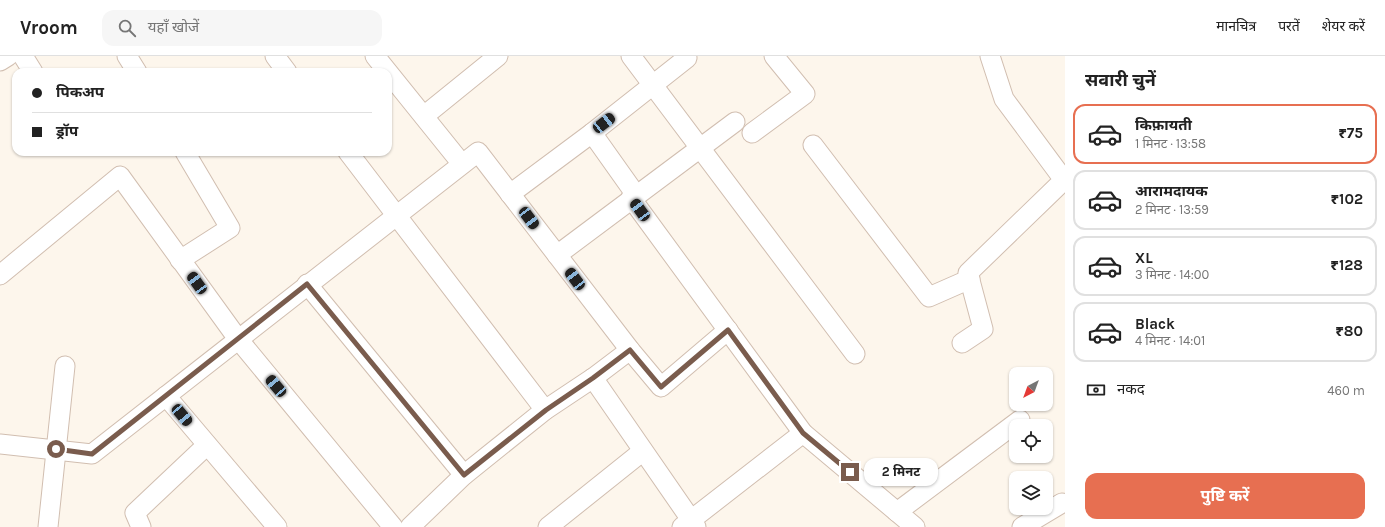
<!DOCTYPE html>
<html lang="hi">
<meta charset="utf-8">
<style>
body{margin:0;font-family:Karla,"Noto Sans Devanagari",sans-serif;background:#f6f6f6;color:#222;height:100vh;display:flex;flex-direction:column;font-size:15px;white-space:nowrap}
*{box-sizing:border-box;margin:0}
p{font-size:13px;color:#767676}
.icon{flex:none;width:22px;height:22px;fill:none;stroke:currentColor;stroke-width:2;stroke-linecap:round;stroke-linejoin:round}
.map{position:relative;flex:1;overflow:hidden}
.drawer{display:flex;flex-direction:column;background:#fff;width:320px}
.drawer>*{flex:none}
.hud{position:absolute;left:12px;top:12px;width:380px;height:88px;border-radius:12px;box-shadow:0 1px 3px #0004;display:grid;align-content:center;height:88px;padding:0 20px;background:#fff}
.needle{width:26px;rotate:221deg}
.buttons{position:absolute;left:1009px;top:311px;display:grid;gap:8px}
.buttons a{display:grid;place-items:center;width:44px;height:44px;border-radius:8px;background:#fff;box-shadow:0 1px 3px #0004;font-size:20px}
.end{position:absolute;width:18px;height:18px;margin:-9px;border:5px solid #7a5c4d;background:#fff;box-shadow:0 0 0 2px #fff}
.from{border-radius:50%}
.bubble{position:absolute;height:28px;border-radius:12px;background:#fff;box-shadow:0 1px 3px #0004;font-size:13px;font-weight:700;line-height:28px;text-align:center}
.car{position:absolute;width:12px;height:24px;margin:-12px -6px;border-radius:5px;box-shadow:0 0 3px 1px #0007;background:linear-gradient(#222 24%,#8ab4d8 0 40%,#222 0 76%,#8ab4d8 0 86%,#222 0)}
.hud b{display:flex;align-items:center;gap:14px;height:38px;font-size:15px}
.hud b+b{border-top:1px solid #e0e0e0}
.hud i{width:10px;height:10px;background:#222}
ul{padding:0;list-style:none}
li{display:flex;align-items:center;gap:12px;height:60px;margin:0 8px 6px;padding:0 12px;border:2px solid #e0e0e0;border-radius:12px}
li div{flex:1}
li b{display:block;font-size:15px}
li em{font-style:normal;font-weight:700}
li.active{border-color:#e76f51}
li>.icon{width:36px;height:36px;stroke-width:1.5}
h2{padding:0 20px;font-size:18px;line-height:48px}
.pay{display:flex;align-items:center;gap:10px;height:44px;padding:0 20px;font-size:15px}
.pay p{margin-inline-start:auto}
.cta{display:flex;gap:8px;margin-top:auto;padding:8px 20px}
.cta a{flex:1;height:46px;border-radius:12px;background:#e76f51;color:#fff;font-size:16px;font-weight:700;line-height:46px;text-align:center}
header{display:flex;align-items:center;gap:24px;box-sizing:border-box;height:56px;padding:0 20px;background:#fff;border-bottom:1px solid #e0e0e0}
header strong{font-size:19px}
nav{display:flex;gap:22px;margin-inline-start:auto;font-size:14px}
.search{width:280px;height:36px;background:#f6f6f6;display:flex;align-items:center;gap:10px;box-sizing:border-box;padding:0 14px;border-radius:12px;color:#767676;font-size:15px}
main{display:flex;flex:1;min-height:0}
.map>svg:first-child{display:block}
</style>
<header>
<strong>Vroom</strong>
<div class="search"><svg class="icon" aria-label="search" viewBox="0 0 24 24"><circle cx="10" cy="10" r="6"/><path d="M15 15l6 6"/></svg>यहाँ खोजें</div>
<nav><a>मानचित्र</a><a>परतें</a><a>शेयर करें</a></nav>
</header>
<main>
<div class="map">
<svg width="1065" height="471" viewBox="0 0 1065 471">
<rect width="100%" height="100%" fill="#fdf6ec"/>
<g fill="none" stroke-linecap="round" stroke-linejoin="round">
<defs>
<g id="street">
<path d="M23,0L33,16"/>
<path d="M127,0L137,16"/>
<path d="M275,0L287,16"/>
<path d="M375,0L462,108"/>
<path d="M631,0L855,298"/>
<path d="M0,5L8,0"/>
<path d="M424,60L498,0"/>
<path d="M592,77L636,139"/>
<path d="M752,77L805,38L774,0"/>
<path d="M813,89L929,241L970,223"/>
<path d="M348,96L545,354"/>
<path d="M510,138L592,77L687,2"/>
<path d="M631,142L803,377L915,471"/>
<path d="M557,199L735,66"/>
<path d="M180,204L230,172L185,96"/>
<path d="M0,219L120,120L238,283L393,471"/>
<path d="M307,228L464,419"/>
<path d="M962,287L983,273L968,217L1064,124L1004,43L990,0"/>
<path d="M593,322L696,471"/>
<path d="M166,340L277,471"/>
<path d="M0,388L92,398L478,96L630,294L661,331L728,274"/>
<path d="M897,456L1020,364"/>
<path d="M48,471L65,310"/>
<path d="M141,471L135,457L207,389"/>
<path d="M410,471L464,419L545,354L593,322L630,294"/>
<path d="M548,471L643,395"/>
<path d="M682,471L803,377"/>
<path d="M1022,471L1062,447"/>
</g>
</defs>
<use href="#street" stroke="#d1beb0" stroke-width="21"/>
<use href="#street" stroke="#fff" stroke-width="19"/>
</g>
<g fill="none" stroke-linecap="round" stroke-linejoin="round">
<path stroke="#7a5c4d" stroke-width="5" d="M56,393L92,398L307,228L464,419L546,354L593,322L630,294L661,331L728,274L803,377L850,416"/>
</g>
</svg>
<div class="buttons">
<a><svg class="needle" viewBox="-14 -14 28 28"><path d="M0-13l5 13h-10z" fill="#e53935"/><path d="M0 13l5-13h-10z" fill="#767676"/></svg></a>
<a><svg class="icon" aria-label="locate" viewBox="0 0 24 24"><circle cx="12" cy="12" r="6"/><path d="M12 2v4M12 18v4M2 12h4M18 12h4"/></svg></a>
<a><svg class="icon" aria-label="layers" viewBox="0 0 24 24"><path d="M12 4l9 5-9 5-9-5zM3 14l9 5 9-5"/></svg></a>
</div>
<i class="end from" style="left:56px;top:393px"></i>
<i class="end" style="left:850px;top:416px"></i>
<div class="bubble" style="left:864px;top:402px;width:74px">2 मिनट</div>
<i class="car" style="left:604px;top:67px;rotate:52deg"></i>
<i class="car" style="left:640px;top:154px;rotate:324deg"></i>
<i class="car" style="left:529px;top:162px;rotate:143deg"></i>
<i class="car" style="left:575px;top:223px;rotate:323deg"></i>
<i class="car" style="left:197px;top:227px;rotate:324deg"></i>
<i class="car" style="left:276px;top:330px;rotate:320deg"></i>
<i class="car" style="left:182px;top:359px;rotate:140deg"></i>
<div class="hud">
<b><i class="from"></i>पिकअप</b>
<b><i></i>ड्रॉप</b>
</div>
</div>
<section class="drawer">
<h2>सवारी चुनें</h2>
<ul>
<li class="active"><svg class="icon" aria-label="car" viewBox="0 0 24 24"><path d="M5 17H2v-5l4-1 3-4h7l3 4 3 1v5h-3M9 17h6M6 11h13"/><circle cx="7" cy="17" r="2"/><circle cx="17" cy="17" r="2"/></svg><div><b>किफ़ायती</b><p>1 मिनट · 13:58</p></div><em>₹75</em></li>
<li><svg class="icon" aria-label="car" viewBox="0 0 24 24"><path d="M5 17H2v-5l4-1 3-4h7l3 4 3 1v5h-3M9 17h6M6 11h13"/><circle cx="7" cy="17" r="2"/><circle cx="17" cy="17" r="2"/></svg><div><b>आरामदायक</b><p>2 मिनट · 13:59</p></div><em>₹102</em></li>
<li><svg class="icon" aria-label="car" viewBox="0 0 24 24"><path d="M5 17H2v-5l4-1 3-4h7l3 4 3 1v5h-3M9 17h6M6 11h13"/><circle cx="7" cy="17" r="2"/><circle cx="17" cy="17" r="2"/></svg><div><b>XL</b><p>3 मिनट · 14:00</p></div><em>₹128</em></li>
<li><svg class="icon" aria-label="car" viewBox="0 0 24 24"><path d="M5 17H2v-5l4-1 3-4h7l3 4 3 1v5h-3M9 17h6M6 11h13"/><circle cx="7" cy="17" r="2"/><circle cx="17" cy="17" r="2"/></svg><div><b>Black</b><p>4 मिनट · 14:01</p></div><em>₹80</em></li>
</ul>
<div class="pay"><svg class="icon" aria-label="cash" viewBox="0 0 24 24"><path d="M3 7h18v10H3z"/><circle cx="12" cy="12" r="2"/></svg>नकद<p>460 m</p></div>
<div class="cta"><a>पुष्टि करें</a></div>
</section>
</main>
